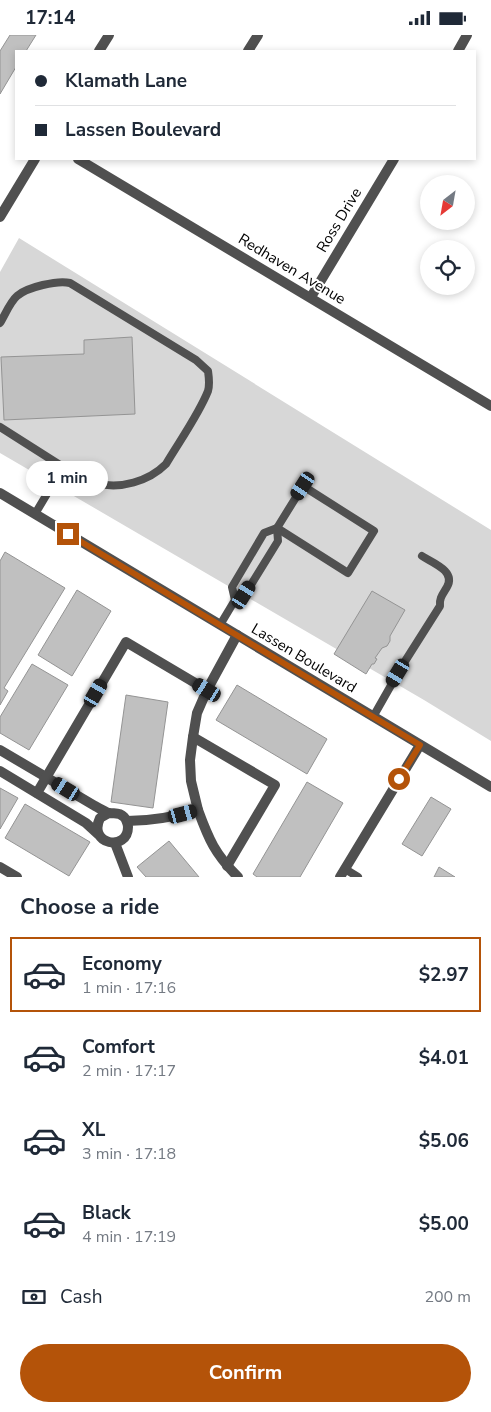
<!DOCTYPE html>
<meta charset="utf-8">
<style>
body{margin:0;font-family:"Nunito Sans",sans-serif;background:#f2f2f3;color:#1f2937;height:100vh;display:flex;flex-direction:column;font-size:19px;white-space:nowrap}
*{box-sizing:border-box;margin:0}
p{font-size:16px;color:#747a83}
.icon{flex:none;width:28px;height:28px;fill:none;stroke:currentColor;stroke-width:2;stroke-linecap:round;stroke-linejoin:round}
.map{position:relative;height:842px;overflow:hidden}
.details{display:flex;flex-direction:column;background:#fff;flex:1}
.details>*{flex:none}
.top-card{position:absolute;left:15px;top:15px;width:461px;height:110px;border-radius:0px;box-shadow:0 2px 8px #0003;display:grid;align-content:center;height:110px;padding:0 20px;background:#fff}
.needle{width:32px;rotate:211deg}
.tools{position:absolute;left:420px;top:140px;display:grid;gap:10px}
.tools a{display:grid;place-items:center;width:55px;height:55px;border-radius:50%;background:#fff;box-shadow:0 2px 8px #0003;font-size:25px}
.end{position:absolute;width:22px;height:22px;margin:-11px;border:6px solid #b45309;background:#fff;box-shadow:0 0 0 2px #fff}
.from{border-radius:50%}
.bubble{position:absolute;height:35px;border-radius:18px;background:#fff;box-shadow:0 2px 8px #0003;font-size:16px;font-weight:700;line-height:35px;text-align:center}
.car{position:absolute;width:15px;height:30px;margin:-15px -8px;border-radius:6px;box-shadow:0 0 4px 1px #0007;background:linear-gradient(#222 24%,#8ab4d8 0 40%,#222 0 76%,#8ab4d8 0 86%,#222 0)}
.top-card b{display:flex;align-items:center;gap:18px;height:48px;font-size:19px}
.top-card b+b{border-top:1px solid #e0e1e3}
.top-card i{width:12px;height:12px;background:#1f2937}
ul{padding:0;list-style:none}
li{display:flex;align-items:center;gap:15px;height:75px;margin:0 10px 8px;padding:0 10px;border:2px solid transparent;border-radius:0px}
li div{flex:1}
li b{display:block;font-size:19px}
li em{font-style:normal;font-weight:700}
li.selected{border-color:#b45309}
li>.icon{width:45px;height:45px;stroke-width:1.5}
h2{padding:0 20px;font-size:22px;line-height:60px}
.pay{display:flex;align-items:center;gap:12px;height:55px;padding:0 20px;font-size:19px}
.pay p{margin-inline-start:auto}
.primary-button{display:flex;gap:10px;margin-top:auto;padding:10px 20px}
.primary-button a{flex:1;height:58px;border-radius:30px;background:#b45309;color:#fff;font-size:20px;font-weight:700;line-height:58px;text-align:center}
.status{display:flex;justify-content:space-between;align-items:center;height:35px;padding:0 25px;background:#fff;direction:ltr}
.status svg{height:14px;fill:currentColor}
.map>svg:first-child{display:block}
</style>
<div class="status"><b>17:14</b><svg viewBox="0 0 49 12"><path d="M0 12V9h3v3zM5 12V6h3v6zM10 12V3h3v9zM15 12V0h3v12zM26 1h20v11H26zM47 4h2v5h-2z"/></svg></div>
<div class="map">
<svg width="491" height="842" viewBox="0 0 491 842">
<rect width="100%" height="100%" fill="#fff"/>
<path fill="#d7d7d7" d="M19,203L491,495V706L424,665L0,418V237Z"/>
<g fill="#c0c0c0" stroke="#949494">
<path d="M10,0H36L26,16H16V32L0,59V16Z"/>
<path d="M132,302L135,379L4,385L1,322L84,319V305Z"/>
<path d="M5,517L65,553L4,653L8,656L0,670V526Z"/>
<path d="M77,555L111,576L72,641L38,620Z"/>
<path d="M372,556L405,575L390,601V606L387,611L382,613L375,623L377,624L374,629H372L366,639L334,619Z"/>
<path d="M32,629L68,650L29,715L0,698V682Z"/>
<path d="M237,650L327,704L307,739L216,685Z"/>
<path d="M126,660L168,667L153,773L111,767Z"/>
<path d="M307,747L343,768L300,842H257L253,839Z"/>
<path d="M0,753L18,763L0,794Z"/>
<path d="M431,762L451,774L422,821L402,809Z"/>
<path d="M25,769L90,807L69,841L5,803Z"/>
<path d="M169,806L199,842H146L137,832Z"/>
<path d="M439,832L455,842H434Z"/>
</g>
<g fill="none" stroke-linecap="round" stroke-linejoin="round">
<g stroke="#505050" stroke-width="8">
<path d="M0,288C5,280 10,267 17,261C27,252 58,245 70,248L196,325L208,336C209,343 210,349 208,356C199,379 179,407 166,429C149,446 120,455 96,448C85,444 74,437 63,432L35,479"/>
<path d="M0,392L63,432"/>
<path d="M303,451L374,496L348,538L277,493Z"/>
<path d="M220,590L235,565L244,561L278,506L277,493L264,498L232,552L235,565"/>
<path d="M373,682L402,631L440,571C439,563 443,559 447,552C456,536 433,528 422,521"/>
<path d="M345,834L358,842"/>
</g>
<g stroke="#505050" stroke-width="10">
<path d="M248,16L258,0"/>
<path d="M458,16L467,0"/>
<path d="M78,124L491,371"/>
<path d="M311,262L394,124"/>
<path d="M207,655L237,600"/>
<path d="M0,715L95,771C99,773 105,777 109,778C115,779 119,777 124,782C126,784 128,789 128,792C128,817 87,810 100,783L109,778"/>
<path d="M0,736L86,788L98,799"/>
<path d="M37,758L126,607L207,655L197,678L193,702"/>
<path d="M198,775L191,746L190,725L193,702L275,750L227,831"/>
<path d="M127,786C152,786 174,782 198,775C209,805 215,819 238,842"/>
<path d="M115,808L128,842"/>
<path d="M0,832L17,842"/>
<path d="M340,842L420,710"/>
</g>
<g stroke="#505050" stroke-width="10">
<path d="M99,16L109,0"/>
<path d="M0,182L35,124"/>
<path d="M0,458L491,752"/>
</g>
</g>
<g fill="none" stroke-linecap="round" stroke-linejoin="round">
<path stroke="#b45309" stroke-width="6" d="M68,499L420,710L399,744"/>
</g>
<g text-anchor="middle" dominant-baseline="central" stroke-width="4" stroke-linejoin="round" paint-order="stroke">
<g font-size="15" fill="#000" stroke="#fff">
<text transform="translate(339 185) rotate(-59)">Ross Drive</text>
<text transform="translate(292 234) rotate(31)">Redhaven Avenue</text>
<text transform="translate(304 623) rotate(31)">Lassen Boulevard</text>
</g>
</g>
</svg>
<div class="tools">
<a><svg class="needle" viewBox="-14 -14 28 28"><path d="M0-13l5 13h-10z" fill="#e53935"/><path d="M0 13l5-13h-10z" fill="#747a83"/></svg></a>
<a><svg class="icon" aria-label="locate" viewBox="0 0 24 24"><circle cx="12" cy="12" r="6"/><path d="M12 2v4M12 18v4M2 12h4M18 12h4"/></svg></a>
</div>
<i class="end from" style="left:399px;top:744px"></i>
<i class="end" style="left:68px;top:499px"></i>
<div class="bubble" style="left:26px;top:426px;width:82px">1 min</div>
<i class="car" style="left:303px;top:451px;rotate:213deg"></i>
<i class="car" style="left:244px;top:560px;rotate:32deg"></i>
<i class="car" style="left:398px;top:638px;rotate:211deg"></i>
<i class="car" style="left:207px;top:655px;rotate:301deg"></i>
<i class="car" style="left:96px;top:658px;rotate:30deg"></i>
<i class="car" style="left:66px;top:754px;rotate:301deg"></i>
<i class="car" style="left:183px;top:779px;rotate:75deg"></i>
<div class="top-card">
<b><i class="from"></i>Klamath Lane</b>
<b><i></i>Lassen Boulevard</b>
</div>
</div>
<section class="details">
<h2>Choose a ride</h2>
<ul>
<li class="selected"><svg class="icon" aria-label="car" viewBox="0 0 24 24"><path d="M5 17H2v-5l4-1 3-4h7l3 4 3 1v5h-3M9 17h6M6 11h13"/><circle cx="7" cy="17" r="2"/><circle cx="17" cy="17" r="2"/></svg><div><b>Economy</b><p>1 min · 17:16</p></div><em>$2.97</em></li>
<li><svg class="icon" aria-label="car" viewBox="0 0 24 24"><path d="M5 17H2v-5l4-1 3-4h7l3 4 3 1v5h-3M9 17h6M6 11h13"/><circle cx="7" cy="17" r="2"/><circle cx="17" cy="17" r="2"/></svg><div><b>Comfort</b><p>2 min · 17:17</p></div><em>$4.01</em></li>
<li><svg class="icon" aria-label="car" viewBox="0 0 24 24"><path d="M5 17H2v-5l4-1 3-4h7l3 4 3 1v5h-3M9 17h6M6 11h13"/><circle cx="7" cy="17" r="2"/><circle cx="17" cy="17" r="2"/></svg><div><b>XL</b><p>3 min · 17:18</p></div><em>$5.06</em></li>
<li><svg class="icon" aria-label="car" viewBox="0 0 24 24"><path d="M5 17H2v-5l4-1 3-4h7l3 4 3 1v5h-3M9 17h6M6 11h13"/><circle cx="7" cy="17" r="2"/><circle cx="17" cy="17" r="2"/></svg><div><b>Black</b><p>4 min · 17:19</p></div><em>$5.00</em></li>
</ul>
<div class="pay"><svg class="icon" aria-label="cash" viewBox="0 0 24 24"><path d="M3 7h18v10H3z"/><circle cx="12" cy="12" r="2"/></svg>Cash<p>200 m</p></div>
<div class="primary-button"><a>Confirm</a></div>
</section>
